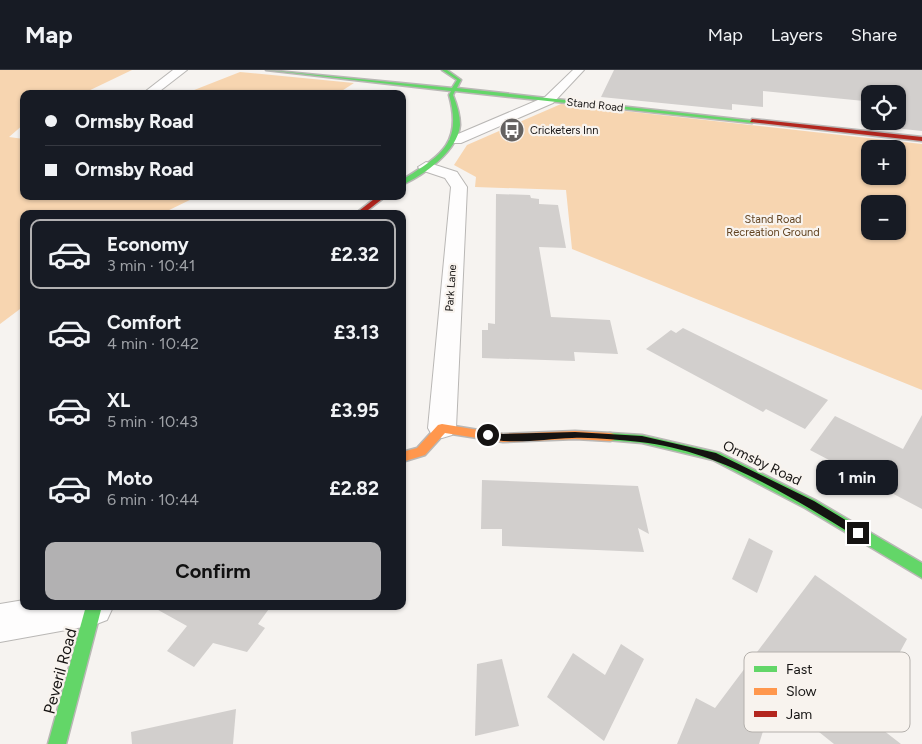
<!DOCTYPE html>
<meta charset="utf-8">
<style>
body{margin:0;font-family:Figtree,sans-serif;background:#20242c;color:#f1f3f6;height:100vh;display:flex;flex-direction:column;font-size:19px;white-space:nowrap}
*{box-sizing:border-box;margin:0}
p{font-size:16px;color:#9ea1a6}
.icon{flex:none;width:28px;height:28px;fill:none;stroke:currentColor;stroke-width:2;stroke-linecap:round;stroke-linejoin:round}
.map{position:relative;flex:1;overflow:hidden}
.drawer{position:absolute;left:20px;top:140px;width:386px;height:400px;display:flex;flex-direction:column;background:#171b24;border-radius:10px;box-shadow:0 1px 4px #0004}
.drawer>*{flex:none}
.banner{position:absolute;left:20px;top:20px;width:386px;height:110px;border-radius:10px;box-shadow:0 1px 4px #0004;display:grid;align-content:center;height:110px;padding:0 25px;background:#171b24}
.controls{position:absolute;left:861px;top:15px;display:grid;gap:10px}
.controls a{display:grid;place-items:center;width:45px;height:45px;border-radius:10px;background:#171b24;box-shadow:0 1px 4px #0004;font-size:25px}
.end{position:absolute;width:22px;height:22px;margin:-11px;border:6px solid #151312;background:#fff;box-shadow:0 0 0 2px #fff}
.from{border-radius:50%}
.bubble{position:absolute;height:35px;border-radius:10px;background:#171b24;box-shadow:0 1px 4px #0004;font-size:16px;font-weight:700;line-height:35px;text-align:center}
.banner b{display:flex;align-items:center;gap:18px;height:48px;font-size:19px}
.banner b+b{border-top:1px solid #363941}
.banner i{width:12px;height:12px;background:#f1f3f6}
ul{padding:9px 0 0;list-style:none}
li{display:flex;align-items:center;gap:15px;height:70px;margin:0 10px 8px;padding:0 15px;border:2px solid transparent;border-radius:10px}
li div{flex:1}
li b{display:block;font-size:19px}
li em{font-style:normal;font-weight:700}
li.selected{border-color:#b2b1b2}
li>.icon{width:45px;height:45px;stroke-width:1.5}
.button{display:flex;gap:10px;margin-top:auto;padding:10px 25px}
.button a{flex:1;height:58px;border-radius:10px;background:#b2b1b2;color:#111;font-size:20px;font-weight:700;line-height:58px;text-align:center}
header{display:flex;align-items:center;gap:30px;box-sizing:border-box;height:70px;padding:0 25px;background:#171b24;border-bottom:1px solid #363941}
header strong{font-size:24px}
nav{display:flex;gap:28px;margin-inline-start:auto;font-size:18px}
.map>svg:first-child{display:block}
</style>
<header>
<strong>Map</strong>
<nav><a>Map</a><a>Layers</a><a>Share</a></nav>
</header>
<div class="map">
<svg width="922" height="674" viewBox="0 0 922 674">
<rect width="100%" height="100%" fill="#f6f3f0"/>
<g fill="#f7d5b0" fill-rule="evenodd">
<path d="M0,0H132L82,24H24V54L9,67L24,69V126H198L161,144H24V236L0,254Z"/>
<path d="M240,2L354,13L337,24H184Z"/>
<path d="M561,34L922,74V320L572,179L566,120L475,117L476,107L454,95L467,75ZM870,79H898V106H870ZM870,134H898V161H870Z"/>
</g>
<g fill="#d2cfcd">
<path d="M614,0H922V61L875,56L873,51H898V24H870V45L864,31L763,21V37L732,34V40L601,27Z"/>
<path d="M496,124L530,125L531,128L539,129V134L558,135L566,178L539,177L551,247L610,250L618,284L574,282L575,291L482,288V260H488V253L495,254Z"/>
<path d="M683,258L766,299L828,330L805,359L766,339L763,342L646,279L671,260L676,263Z"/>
<path d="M922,345V439L810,380L835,346L903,379Z"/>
<path d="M482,410L638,416L649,464L638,458L644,482L502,476V459H481Z"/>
<path d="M749,468L773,481L757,523L732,509Z"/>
<path d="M815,505L907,569L865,646L901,674H834L774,626L759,674H677L696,628L715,638Z"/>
<path d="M151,536H271L258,554L265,558L247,582L213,573L194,597L167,581L187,556Z"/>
<path d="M621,574L644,589L604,671L547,627L573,583L605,605Z"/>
<path d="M502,589L519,656L475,666L477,594Z"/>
<path d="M236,639L233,674H132L131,662Z"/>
</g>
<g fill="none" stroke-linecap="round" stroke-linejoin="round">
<defs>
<g id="street">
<path d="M173,0H187L156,24H142Z"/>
<path d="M573,0H584L553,33L461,73H451L449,70L451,67L545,27Z"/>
<path d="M426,92L457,102L467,117L456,358L452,365L442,368L432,365L428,358L451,117L445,108L421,100L418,97Z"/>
<path d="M24,530V536L113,537L107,550L94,555L0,572V534Z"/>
</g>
<g id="fast">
<path d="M266,0L452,18L457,10L442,0H447L461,10L457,18L755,51L752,53L455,21L453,25C457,35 460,45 460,55C458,81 424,105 402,115V110C440,86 463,74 449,25L451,21Z"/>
<path d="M610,363L642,365L720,383L815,430L922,493V508L805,438L713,390L642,373L606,370L604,367L606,364Z"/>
<path d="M86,536H102L66,674H48Z"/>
</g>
<path id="slow" d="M442,354L503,364L575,361L610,363L614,364L616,367L614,370L610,371L575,369L503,372L445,363L425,385L402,392V382L417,378L438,355Z"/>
<g id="jam">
<path d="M752,49L922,67V71L750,52Z"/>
<path d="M378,126H386L363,144H355Z"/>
</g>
</defs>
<use href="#street" stroke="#b9b7b5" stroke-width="2"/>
<use href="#fast" stroke="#b9b7b5" stroke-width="3"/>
<use href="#slow" stroke="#b9b7b5" stroke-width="3"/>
<use href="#jam" stroke="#b9b7b5" stroke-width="3"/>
<use href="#street" fill="#fefdfd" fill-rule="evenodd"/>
<use href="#fast" fill="#63d668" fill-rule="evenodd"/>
<use href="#slow" fill="#ff974d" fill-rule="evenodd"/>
<use href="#jam" fill="#b3261e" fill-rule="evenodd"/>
</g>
<path fill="#151312" d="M488,362L503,364L575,362L642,366L716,383L814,431L862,460L863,463L862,466H855C790,426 717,380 640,372C618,370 594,367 572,368C544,369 512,375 485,368L484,365Z"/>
<defs>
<symbol id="bus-disc" viewBox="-11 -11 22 22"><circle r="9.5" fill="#646160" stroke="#f8f3ee"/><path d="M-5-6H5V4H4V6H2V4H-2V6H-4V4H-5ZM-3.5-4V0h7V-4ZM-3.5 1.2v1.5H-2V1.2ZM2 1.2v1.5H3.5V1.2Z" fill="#fff"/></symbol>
</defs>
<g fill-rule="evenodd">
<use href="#bus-disc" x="498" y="46" width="28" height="28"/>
</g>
<g text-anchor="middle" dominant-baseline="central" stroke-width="4.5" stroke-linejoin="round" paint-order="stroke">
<g font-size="11" fill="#151312" stroke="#f8f3ee">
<text transform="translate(595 35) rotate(6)">Stand Road</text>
<text transform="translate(451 218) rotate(-86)">Park Lane</text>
</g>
<g font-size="11" fill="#151312" stroke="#f8f3ee" text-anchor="start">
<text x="530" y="60">Cricketers Inn</text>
</g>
<g font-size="11" fill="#614321" stroke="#f8f3ee">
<text x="773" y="149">Stand Road<tspan x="773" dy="13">Recreation Ground</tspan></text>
</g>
<g font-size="14" fill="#151312" stroke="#f8f3ee">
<text transform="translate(762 393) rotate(26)">Ormsby Road</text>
</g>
<g font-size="16" fill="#151312" stroke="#f8f3ee">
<text transform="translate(60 601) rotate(-75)">Peveril Road</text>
</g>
</g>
<rect x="744" y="582" width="166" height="80" rx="8" fill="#f8f3ee" stroke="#b4b0ac" stroke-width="1"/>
<rect x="754" y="596" width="23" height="6" fill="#63d668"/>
<rect x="754" y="618" width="23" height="7" fill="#ff974d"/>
<rect x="754" y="641" width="23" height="6" fill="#b3261e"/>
<g font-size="14" fill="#151312">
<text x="786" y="604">Fast</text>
<text x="786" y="626">Slow</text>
<text x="786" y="649">Jam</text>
</g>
</svg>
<div class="controls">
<a><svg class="icon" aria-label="locate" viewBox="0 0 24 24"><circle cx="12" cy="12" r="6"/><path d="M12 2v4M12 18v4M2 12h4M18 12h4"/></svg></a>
<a>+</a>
<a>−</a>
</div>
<i class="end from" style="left:488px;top:365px"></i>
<i class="end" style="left:858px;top:463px"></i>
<div class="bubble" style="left:816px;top:390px;width:82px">1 min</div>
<div class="banner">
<b><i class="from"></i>Ormsby Road</b>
<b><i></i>Ormsby Road</b>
</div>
<section class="drawer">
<ul>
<li class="selected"><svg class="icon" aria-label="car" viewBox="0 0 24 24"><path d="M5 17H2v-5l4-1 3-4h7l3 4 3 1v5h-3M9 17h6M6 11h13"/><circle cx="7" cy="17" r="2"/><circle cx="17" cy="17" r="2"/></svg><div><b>Economy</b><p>3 min · 10:41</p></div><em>£2.32</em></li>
<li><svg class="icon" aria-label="car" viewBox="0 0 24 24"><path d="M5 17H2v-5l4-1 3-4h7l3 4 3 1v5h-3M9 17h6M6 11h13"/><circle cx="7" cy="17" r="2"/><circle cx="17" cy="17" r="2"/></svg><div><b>Comfort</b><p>4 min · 10:42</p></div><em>£3.13</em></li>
<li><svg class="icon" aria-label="car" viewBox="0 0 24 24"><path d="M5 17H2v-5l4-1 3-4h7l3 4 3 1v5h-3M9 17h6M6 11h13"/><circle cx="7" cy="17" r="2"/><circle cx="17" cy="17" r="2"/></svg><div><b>XL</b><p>5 min · 10:43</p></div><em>£3.95</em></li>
<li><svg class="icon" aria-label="car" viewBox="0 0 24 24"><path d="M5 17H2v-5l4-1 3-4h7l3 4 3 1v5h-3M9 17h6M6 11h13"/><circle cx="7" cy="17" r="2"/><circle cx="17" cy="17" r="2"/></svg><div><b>Moto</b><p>6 min · 10:44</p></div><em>£2.82</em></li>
</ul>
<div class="button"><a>Confirm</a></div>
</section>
</div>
